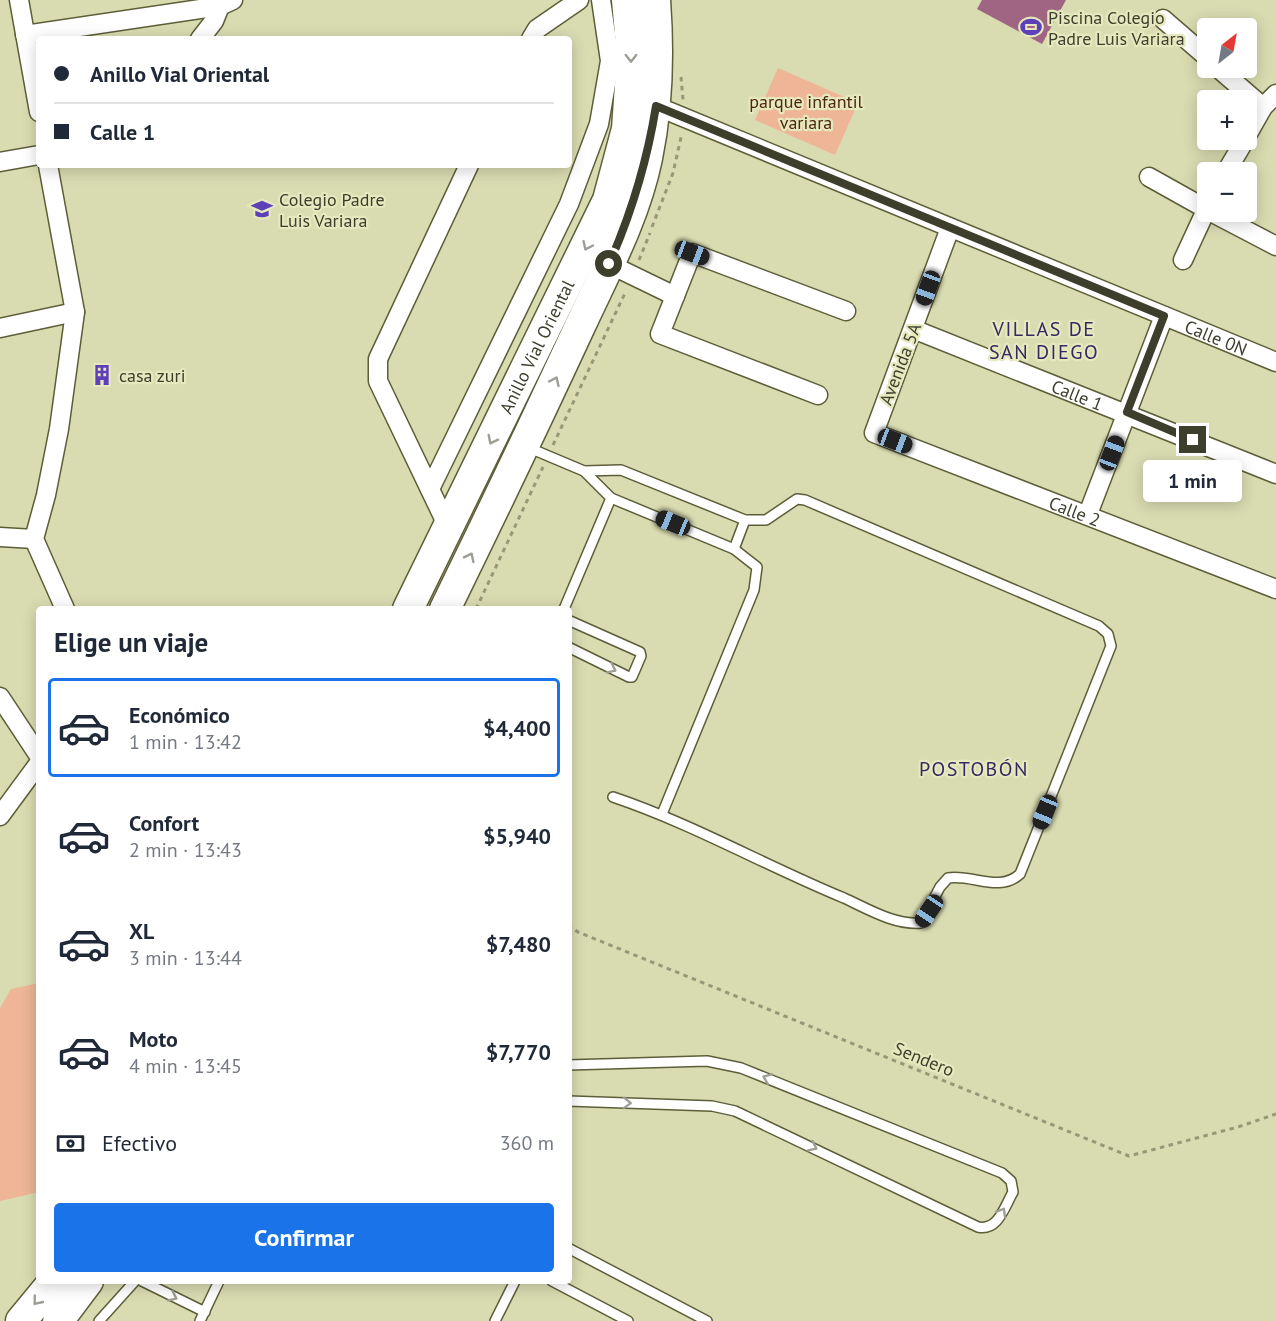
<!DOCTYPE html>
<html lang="es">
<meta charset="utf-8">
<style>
body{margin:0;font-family:"PT Sans",sans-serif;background:#f6f6f7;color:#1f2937;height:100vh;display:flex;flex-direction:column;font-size:22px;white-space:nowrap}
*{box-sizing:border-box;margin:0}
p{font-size:20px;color:#747a83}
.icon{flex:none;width:33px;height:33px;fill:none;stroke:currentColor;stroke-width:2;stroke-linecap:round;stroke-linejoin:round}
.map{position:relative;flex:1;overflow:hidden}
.side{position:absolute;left:36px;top:606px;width:536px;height:678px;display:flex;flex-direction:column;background:#fff;border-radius:6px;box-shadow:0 3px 15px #0003}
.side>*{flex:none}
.hud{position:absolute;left:36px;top:36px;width:536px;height:132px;border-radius:6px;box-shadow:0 3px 15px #0003;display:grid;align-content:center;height:132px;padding:0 18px;background:#fff}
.needle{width:39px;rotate:31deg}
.fabs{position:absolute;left:1197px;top:18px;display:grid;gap:12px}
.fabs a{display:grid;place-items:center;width:60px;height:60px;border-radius:6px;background:#fff;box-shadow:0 3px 15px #0003;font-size:30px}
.end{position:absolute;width:27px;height:27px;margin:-14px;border:8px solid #3e3e2d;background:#fff;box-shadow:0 0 0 3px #fff}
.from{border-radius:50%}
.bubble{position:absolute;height:42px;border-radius:6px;background:#fff;box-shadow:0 3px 15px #0003;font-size:20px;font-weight:700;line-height:42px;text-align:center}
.car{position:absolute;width:18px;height:36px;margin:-18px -9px;border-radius:8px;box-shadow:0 0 4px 2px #0007;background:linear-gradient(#222 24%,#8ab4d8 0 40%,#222 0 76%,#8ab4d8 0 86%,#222 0)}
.hud b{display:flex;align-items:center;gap:21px;height:57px;font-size:22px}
.hud b+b{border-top:2px solid #e0e1e3}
.hud i{width:15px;height:15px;background:#1f2937}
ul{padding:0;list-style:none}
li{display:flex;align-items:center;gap:18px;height:99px;margin:0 12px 9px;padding:0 6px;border:3px solid transparent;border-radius:6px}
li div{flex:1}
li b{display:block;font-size:22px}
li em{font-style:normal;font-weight:700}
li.current{border-color:#1a73e8}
li>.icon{width:54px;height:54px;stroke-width:1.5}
h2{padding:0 18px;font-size:27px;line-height:72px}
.pay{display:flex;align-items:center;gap:15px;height:66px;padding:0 18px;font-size:22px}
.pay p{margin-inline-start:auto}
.button{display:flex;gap:12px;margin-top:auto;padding:12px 18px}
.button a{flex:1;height:69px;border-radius:6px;background:#1a73e8;color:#fff;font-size:24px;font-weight:700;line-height:69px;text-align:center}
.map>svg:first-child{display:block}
</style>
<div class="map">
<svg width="1276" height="1321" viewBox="0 0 1276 1321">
<rect width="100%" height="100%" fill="#d9dbb1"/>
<g fill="#eeb596">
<path d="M778,68L858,103L835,155L755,120Z"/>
<path d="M39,983V1192L0,1201V1008L11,989Z"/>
</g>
<path fill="#a06582" d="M982,0H1066L1042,44L977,9Z"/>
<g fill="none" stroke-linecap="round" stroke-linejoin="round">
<defs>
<g id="service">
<path d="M527,447L584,471L611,498L734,549L757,567L754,590L662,814"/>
<path d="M584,471L621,470L745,520H766L797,499L805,500L1099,626L1108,634L1111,646L1020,874C999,893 973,874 948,878L940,887L921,923C894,925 868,909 844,898C766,866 693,824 613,797"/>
<path d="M734,549L745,520"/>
<path d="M564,609L611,498"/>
<path d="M568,620L640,652L641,656L632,677H629L568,647"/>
<path d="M568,1065L707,1061L741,1068L1002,1173L1011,1181L1013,1192C1004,1208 998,1231 978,1227L735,1111L712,1106L568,1101"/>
<path d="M568,1248L707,1321"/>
<path d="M142,1281L205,1312"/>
<path d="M552,1281L628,1321"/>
<path d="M99,1321L135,1281"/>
<path d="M200,1321L219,1281"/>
<path d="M495,1321L515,1281"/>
</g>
<g id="minor">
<path d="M19,0L39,112"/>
<path d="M1163,19L1208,58"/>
<path d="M25,35L220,6L233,0"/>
<path d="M200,39L214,21L220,6"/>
<path d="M531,39L537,29L579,0"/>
<path d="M1218,68L1263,107"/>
<path id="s1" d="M656,106L1276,362"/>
<path d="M1246,137L1263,107L1276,94"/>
<path d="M0,162L39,155"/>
<path d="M48,165L75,312L59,429L46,495L34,539L65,609"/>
<path d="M1226,172L1245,140"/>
<path d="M1149,177L1208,210"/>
<path d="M1211,212L1276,246"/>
<path id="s2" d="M950,228L874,433L1276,589"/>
<path d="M1183,260L1208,206"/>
<path d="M609,264L675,296"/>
<path d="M0,328L75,312"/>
<path id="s3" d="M913,329L1276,474"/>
<path d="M818,395L660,334L692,253L846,311"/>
<path d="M430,489L569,204L599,124L610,61L601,0"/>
<path d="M1088,514L1164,316"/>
<path d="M448,527L378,381V359L469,165"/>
<path d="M0,537L34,539"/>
<path d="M0,697L39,756"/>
<path d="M0,816L39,763"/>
</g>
<g id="trunk">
<path id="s4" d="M408,609L608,200L627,129L632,56L627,0"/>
<path d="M445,609C491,515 536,421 580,326C605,272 635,217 647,158C658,105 659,54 655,0"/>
<path d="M21,1321L54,1281"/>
<path d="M58,1321L88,1281"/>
</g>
</defs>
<use href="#service" stroke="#5d5e38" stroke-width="12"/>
<use href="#minor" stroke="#5d5e38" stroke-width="21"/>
<use href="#trunk" stroke="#5d5e38" stroke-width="33"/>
<g stroke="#979878" stroke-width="3" stroke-dasharray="4.5 4.5" stroke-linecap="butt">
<path d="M681,77L683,100"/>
<path d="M652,227L673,173L682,133"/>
<path d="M639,260L650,233"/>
<path d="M553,445L626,291"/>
<path d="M476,609L543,467"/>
<path d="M568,925L578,932L1129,1156L1238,1127L1276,1114"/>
</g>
<use href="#service" stroke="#fff" stroke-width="9"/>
<use href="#minor" stroke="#fff" stroke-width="18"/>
<use href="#trunk" stroke="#fff" stroke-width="30"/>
</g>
<defs><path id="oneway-chevron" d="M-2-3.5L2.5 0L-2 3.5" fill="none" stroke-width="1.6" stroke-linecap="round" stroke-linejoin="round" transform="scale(1.5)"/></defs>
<g stroke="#9e9e96">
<use href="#oneway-chevron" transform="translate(631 58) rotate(90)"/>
<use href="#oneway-chevron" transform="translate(587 246) rotate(115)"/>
<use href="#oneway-chevron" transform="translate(555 381) rotate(-65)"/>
<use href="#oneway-chevron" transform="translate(492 440) rotate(117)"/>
<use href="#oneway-chevron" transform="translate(470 557) rotate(-64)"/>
<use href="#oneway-chevron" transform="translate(612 669) rotate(26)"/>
<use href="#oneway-chevron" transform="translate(767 1078) rotate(-158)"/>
<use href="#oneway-chevron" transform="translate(627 1103) rotate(2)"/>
<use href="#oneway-chevron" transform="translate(813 1147) rotate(26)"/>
<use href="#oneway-chevron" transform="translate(1002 1212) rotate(-60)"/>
<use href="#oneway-chevron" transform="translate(173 1297) rotate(26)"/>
<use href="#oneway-chevron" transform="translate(37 1301) rotate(129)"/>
</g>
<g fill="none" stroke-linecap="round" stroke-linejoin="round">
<path stroke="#3e3e2d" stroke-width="8" d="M609,264C632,212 647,162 656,106L1164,316L1127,412L1193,440"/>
</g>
<defs>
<symbol id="stadium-bare" viewBox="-9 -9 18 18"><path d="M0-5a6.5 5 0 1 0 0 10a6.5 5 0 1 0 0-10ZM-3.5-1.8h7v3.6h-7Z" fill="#5d3fb7" stroke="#e6e8be" stroke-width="2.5" paint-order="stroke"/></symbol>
<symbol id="university-bare" viewBox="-9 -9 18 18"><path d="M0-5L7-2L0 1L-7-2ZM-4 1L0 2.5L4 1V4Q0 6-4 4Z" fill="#5d3fb7" stroke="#e6e8be" stroke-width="2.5" paint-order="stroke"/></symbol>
<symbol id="building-bare" viewBox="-9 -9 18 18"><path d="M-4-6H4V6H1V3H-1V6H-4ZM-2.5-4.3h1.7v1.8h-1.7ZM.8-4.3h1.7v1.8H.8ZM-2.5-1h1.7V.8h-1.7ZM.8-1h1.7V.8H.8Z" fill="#5d3fb7" stroke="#e6e8be" stroke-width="2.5" paint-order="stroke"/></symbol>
</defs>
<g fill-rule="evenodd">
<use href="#stadium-bare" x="1016" y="12" width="30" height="30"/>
<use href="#university-bare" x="247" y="194" width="30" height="30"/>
<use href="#building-bare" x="87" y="360" width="30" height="30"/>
</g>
<g text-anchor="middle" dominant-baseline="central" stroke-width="4.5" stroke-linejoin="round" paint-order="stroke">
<g font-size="18" fill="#3e3e2d" stroke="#e6e8be" text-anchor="start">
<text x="1048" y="17">Piscina Colegio<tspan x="1048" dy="21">Padre Luis Variara</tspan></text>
<text x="279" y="199">Colegio Padre<tspan x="279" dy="21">Luis Variara</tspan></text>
<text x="119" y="375">casa zuri</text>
</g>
<g font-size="18" fill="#4d260f" stroke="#e6e8be">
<text x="806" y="101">parque infantil<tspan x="806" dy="21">variara</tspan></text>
</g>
<g font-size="18" fill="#3e3e2d" stroke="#e6e8be">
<text stroke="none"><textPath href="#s1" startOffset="606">Calle 0N</textPath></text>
<text stroke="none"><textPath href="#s4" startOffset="292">Anillo Vial Oriental</textPath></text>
<text transform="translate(900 364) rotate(-69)">Avenida 5A</text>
<text stroke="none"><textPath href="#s3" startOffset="177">Calle 1</textPath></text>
<text stroke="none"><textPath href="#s2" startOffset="434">Calle 2</textPath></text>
<text transform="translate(924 1059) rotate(22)">Sendero</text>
</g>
<g font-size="20" letter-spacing="1.5" fill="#352863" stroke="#e6e8be">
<text x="1044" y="329">VILLAS DE<tspan x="1044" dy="23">SAN DIEGO</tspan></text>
<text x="974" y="769">POSTOBÓN</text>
</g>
</g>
</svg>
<div class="fabs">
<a><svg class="needle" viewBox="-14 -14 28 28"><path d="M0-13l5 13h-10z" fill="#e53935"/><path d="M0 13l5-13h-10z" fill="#747a83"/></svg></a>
<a>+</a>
<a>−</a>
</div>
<i class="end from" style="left:609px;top:264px"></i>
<i class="end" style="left:1193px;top:440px"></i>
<div class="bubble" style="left:1143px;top:460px;width:99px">1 min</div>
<i class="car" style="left:692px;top:253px;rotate:111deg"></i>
<i class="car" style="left:928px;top:288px;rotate:200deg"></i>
<i class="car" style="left:895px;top:441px;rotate:111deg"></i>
<i class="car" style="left:1112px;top:453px;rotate:21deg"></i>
<i class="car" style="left:673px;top:523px;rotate:292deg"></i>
<i class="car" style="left:1045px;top:812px;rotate:202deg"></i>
<i class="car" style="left:929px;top:911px;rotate:214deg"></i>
<div class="hud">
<b><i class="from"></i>Anillo Vial Oriental</b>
<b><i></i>Calle 1</b>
</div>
<section class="side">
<h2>Elige un viaje</h2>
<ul>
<li class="current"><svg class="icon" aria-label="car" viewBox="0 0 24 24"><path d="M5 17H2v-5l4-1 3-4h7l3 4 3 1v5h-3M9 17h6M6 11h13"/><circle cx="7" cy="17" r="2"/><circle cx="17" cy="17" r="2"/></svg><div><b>Económico</b><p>1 min · 13:42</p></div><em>$4,400</em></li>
<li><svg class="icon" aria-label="car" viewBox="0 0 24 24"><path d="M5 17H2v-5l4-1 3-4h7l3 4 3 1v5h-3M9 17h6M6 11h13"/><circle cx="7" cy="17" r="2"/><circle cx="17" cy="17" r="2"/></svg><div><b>Confort</b><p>2 min · 13:43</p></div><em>$5,940</em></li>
<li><svg class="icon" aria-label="car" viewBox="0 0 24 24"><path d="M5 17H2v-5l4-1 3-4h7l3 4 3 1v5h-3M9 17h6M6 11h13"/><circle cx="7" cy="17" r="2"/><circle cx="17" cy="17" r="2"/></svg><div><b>XL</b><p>3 min · 13:44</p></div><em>$7,480</em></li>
<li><svg class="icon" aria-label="car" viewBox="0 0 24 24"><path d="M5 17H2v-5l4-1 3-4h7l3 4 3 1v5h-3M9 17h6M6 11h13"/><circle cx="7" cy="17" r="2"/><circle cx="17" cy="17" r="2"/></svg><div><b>Moto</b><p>4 min · 13:45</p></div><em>$7,770</em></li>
</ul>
<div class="pay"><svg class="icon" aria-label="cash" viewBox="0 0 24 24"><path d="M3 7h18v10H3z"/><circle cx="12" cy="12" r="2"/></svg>Efectivo<p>360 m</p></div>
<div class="button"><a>Confirmar</a></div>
</section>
</div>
